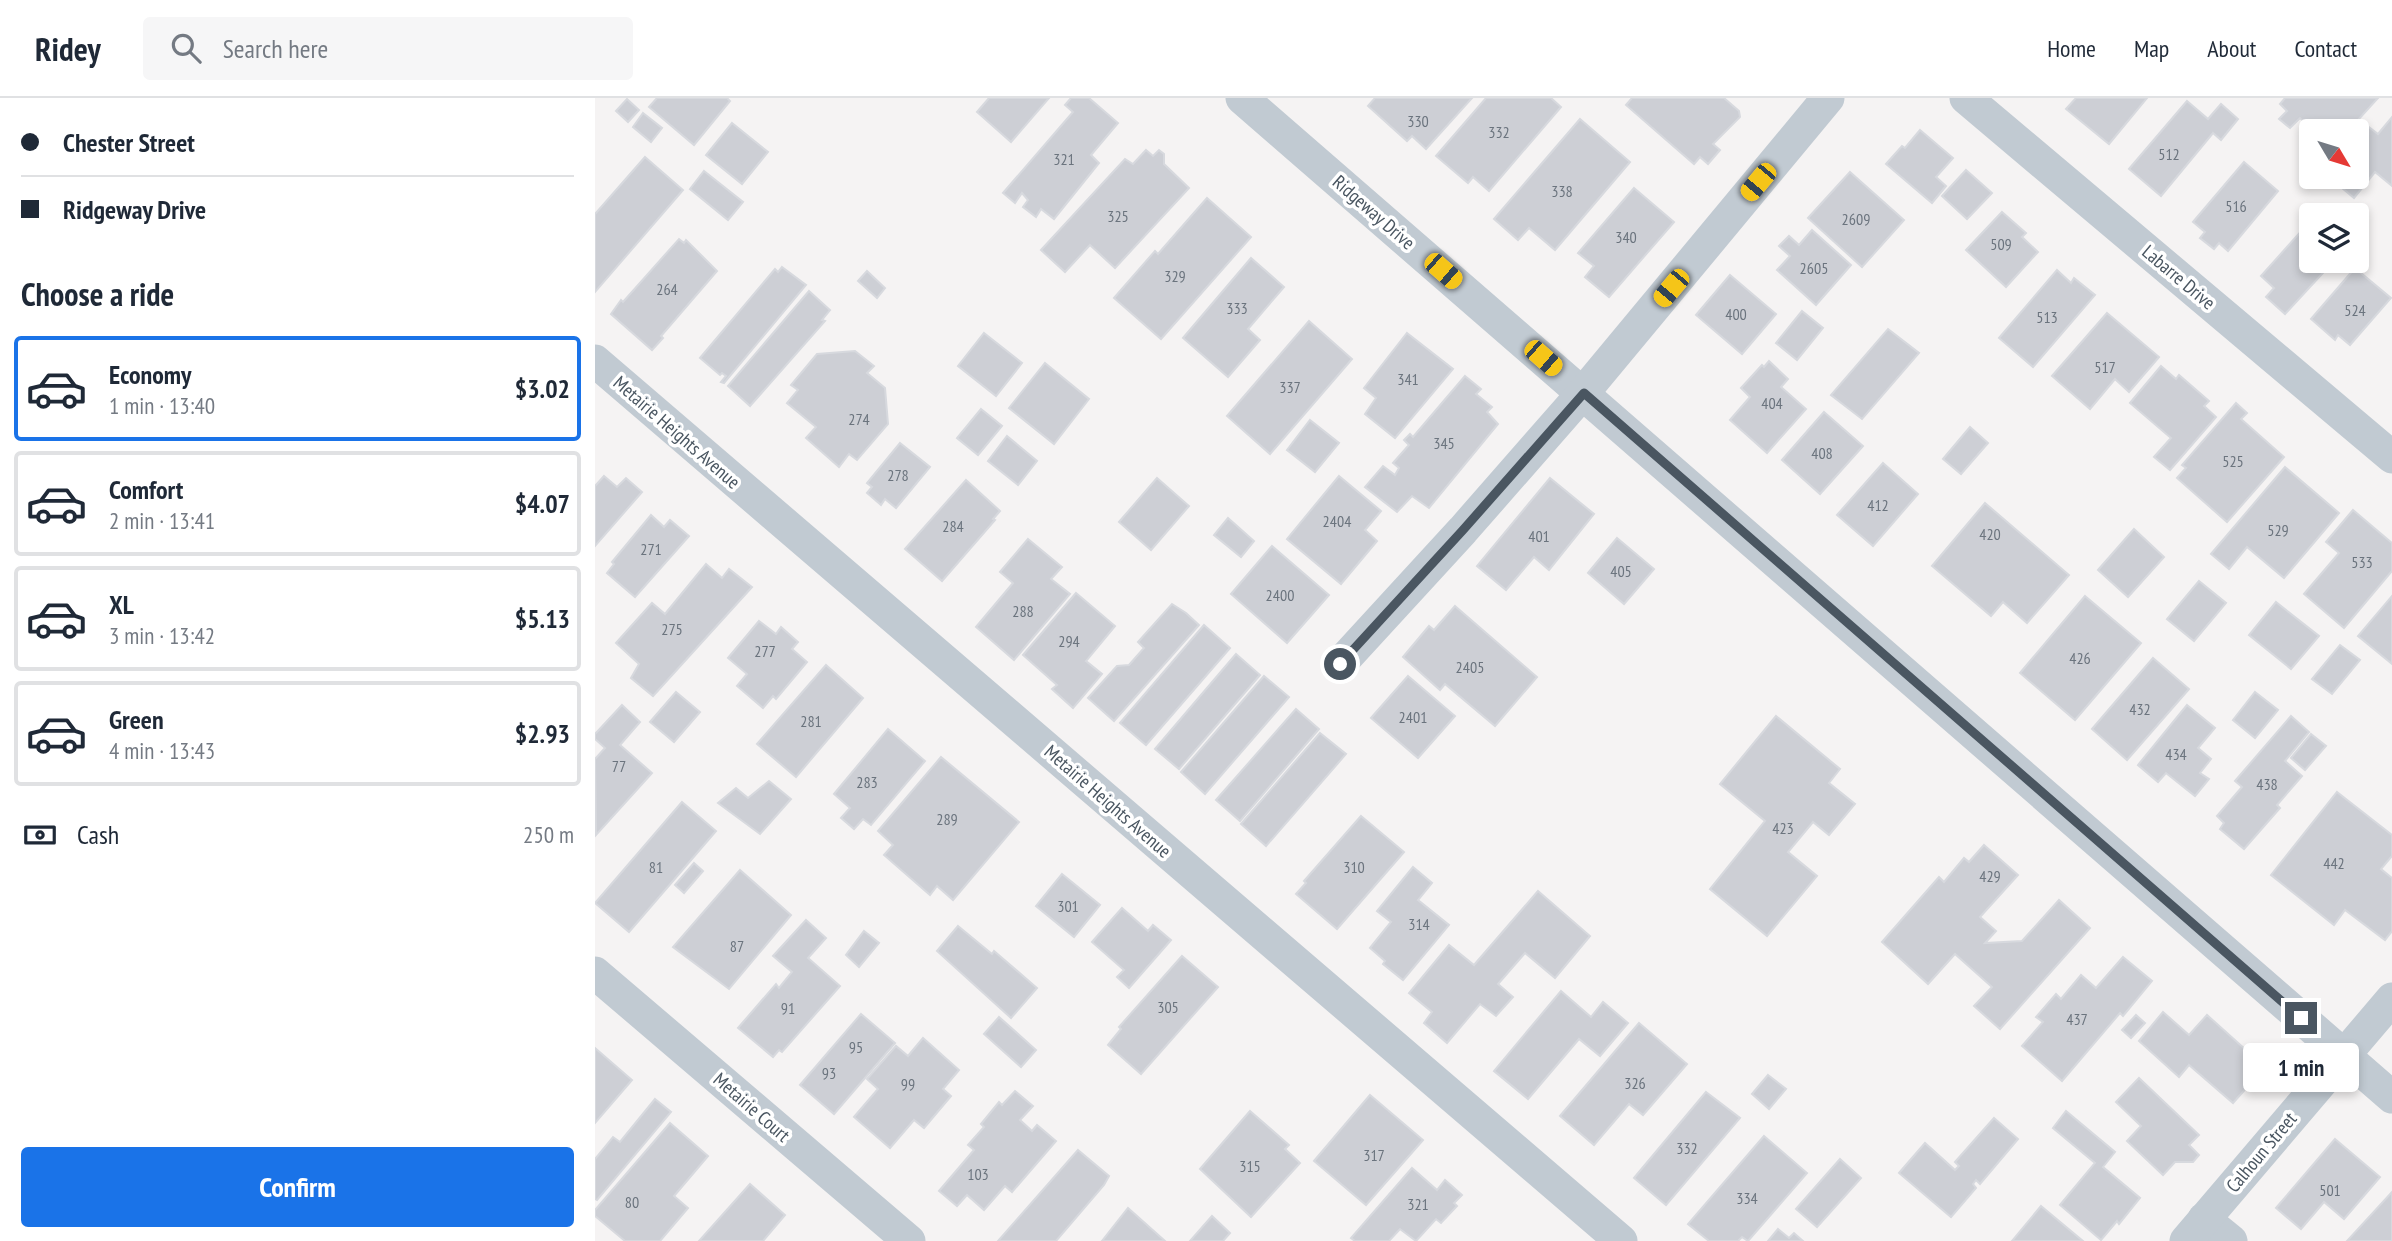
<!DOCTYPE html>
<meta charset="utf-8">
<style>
body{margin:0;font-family:"PT Sans Narrow",sans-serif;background:#f6f6f7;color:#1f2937;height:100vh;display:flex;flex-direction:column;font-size:26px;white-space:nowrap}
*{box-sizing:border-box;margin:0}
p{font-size:23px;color:#747a83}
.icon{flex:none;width:38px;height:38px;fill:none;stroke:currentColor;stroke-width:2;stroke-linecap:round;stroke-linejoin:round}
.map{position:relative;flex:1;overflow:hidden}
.sheet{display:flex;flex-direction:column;background:#fff;width:595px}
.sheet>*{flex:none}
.guide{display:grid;align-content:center;height:154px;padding:0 21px;background:#fff}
.needle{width:46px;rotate:128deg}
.tools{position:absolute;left:1704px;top:21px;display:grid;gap:14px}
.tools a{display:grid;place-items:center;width:70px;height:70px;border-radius:7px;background:#fff;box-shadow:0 4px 10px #0003;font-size:35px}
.end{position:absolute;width:32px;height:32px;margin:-16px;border:9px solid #4a5661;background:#fff;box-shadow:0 0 0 4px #fff}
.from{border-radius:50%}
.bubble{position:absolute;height:49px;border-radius:7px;background:#fff;box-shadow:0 4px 10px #0003;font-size:23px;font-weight:700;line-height:49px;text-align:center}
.car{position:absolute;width:21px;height:42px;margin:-21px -10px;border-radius:9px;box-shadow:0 0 5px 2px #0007;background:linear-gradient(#f5c518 24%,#345 0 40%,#f5c518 0 76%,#345 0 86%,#f5c518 0)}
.guide b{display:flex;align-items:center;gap:24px;height:66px;font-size:26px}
.guide b+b{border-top:2px solid #e0e1e3}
.guide i{width:18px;height:18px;background:#1f2937}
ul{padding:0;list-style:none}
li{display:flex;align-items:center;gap:21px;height:105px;margin:0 14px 10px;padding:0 7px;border:4px solid #e0e1e3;border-radius:7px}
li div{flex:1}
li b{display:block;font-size:26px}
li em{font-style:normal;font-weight:700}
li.on{border-color:#1a73e8}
li>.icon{width:63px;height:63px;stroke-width:1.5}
h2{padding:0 21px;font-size:32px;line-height:84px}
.pay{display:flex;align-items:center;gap:18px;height:77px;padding:0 21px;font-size:26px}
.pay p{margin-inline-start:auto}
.action{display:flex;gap:14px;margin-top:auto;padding:14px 21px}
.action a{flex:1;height:80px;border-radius:7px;background:#1a73e8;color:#fff;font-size:28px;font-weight:700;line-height:80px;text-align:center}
header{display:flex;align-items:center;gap:42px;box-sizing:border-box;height:98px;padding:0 35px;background:#fff;border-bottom:2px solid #e0e1e3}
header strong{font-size:33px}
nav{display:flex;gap:38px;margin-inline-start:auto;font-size:24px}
.search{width:490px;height:63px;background:#f6f6f7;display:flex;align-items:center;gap:18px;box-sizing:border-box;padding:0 24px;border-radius:7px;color:#747a83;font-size:26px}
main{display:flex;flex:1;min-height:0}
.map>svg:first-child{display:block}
</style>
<header>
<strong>Ridey</strong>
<div class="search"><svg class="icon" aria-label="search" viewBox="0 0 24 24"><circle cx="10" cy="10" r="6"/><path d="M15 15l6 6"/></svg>Search here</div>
<nav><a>Home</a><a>Map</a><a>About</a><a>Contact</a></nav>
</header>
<main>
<section class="sheet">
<div class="guide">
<b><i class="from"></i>Chester Street</b>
<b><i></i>Ridgeway Drive</b>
</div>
<h2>Choose a ride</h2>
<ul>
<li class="on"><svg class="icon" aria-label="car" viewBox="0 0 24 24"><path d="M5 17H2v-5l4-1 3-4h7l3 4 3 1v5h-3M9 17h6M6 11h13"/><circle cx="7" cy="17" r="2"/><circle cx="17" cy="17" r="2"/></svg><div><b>Economy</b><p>1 min · 13:40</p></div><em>$3.02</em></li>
<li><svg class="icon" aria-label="car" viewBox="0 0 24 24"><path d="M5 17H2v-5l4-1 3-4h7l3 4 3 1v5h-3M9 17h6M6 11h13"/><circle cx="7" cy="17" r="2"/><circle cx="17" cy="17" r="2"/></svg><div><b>Comfort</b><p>2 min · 13:41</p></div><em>$4.07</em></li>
<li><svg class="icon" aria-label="car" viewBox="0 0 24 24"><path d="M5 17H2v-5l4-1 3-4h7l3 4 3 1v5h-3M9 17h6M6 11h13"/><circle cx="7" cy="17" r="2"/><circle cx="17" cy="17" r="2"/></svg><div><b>XL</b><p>3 min · 13:42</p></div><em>$5.13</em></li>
<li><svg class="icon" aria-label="car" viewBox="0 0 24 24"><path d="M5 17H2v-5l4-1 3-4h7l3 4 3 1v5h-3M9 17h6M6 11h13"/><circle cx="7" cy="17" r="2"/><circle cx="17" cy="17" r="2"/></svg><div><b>Green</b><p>4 min · 13:43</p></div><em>$2.93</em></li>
</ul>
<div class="pay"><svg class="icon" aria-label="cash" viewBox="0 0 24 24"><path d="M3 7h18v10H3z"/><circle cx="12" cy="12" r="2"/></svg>Cash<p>250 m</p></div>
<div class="action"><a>Confirm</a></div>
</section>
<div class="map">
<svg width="1797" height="1143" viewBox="0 0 1797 1143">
<rect width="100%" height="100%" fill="#f5f3f3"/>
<g fill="#cdcfd5" stroke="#d7d9de" stroke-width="2">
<path d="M62,0H132L135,3L99,47L54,9Z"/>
<path d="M394,0H454L416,44L382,14Z"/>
<path d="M476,0H494L523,25L496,57L504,65L459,121L446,111L441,119L428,109L433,102L427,95L420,105L408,95L478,14L470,7Z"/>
<path d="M780,0H877L831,51L817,38L812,43L773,8Z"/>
<path d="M891,0H956L966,9L894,93L878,79L873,85L841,58Z"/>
<path d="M1037,0H1129L1144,13L1145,19L1118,46L1125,52L1113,66L1105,59L1099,66L1031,7Z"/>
<path d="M1481,0H1552L1514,46L1471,11Z"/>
<path d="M1690,0H1783L1753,33H1720L1705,20L1695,30L1684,21L1692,13L1685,6Z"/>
<path d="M32,1L44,12L33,24L21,13Z"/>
<path d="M1592,3L1613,21L1626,6L1643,21L1626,42L1618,35L1566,98L1534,71Z"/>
<path d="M48,15L67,30L56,44L38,29Z"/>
<path d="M1797,19V88L1780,74L1759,100L1734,79H1762V35L1770,26L1783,36Z"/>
<path d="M985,21L1035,64L960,152L934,130L923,142L899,121Z"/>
<path d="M137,25L173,54L147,86L111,57Z"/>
<path d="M1325,32L1358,60L1341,79L1351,88L1337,105L1291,66L1307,48L1310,50Z"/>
<path d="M551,52L558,58L564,52L569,56V66L594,90L520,170L495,147L470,174L446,152L530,61L538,66Z"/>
<path d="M50,59L88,92L0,194V116Z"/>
<path d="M1649,64L1683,93L1633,153L1624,145L1619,151L1605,140L1610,134L1598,124Z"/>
<path d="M1371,72L1397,95L1372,121L1347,98Z"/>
<path d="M109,73L148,104L133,122L95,91Z"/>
<path d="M1255,74L1309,122L1267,169L1213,120Z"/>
<path d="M1039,90L1079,124L1014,199L990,179L999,168L983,155Z"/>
<path d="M612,100L656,139L566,241L519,200L560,153L563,156Z"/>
<path d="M1407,114L1431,135L1427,139L1443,154L1411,189L1371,152Z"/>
<path d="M1717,121V163H1739L1690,216L1671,199L1679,190L1666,178Z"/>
<path d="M1217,132L1256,167L1221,207L1182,172L1195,158L1184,148L1194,138L1204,147Z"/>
<path d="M84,141L89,145L91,142L122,173L66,238L68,240L57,252L16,216L26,202L28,204Z"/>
<path d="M656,160L689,189L653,231L665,242L633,279L588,240Z"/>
<path d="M187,169L211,187L129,285L126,284L131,278L127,275L125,277L105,260L180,171L183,174Z"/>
<path d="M1760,170L1796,200L1755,247L1743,237L1740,242L1716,221Z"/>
<path d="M1462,172L1476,185L1479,180L1500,197L1438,269L1404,240Z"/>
<path d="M272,173L290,190L282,200L263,183Z"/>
<path d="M1135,177L1181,216L1147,256L1101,217Z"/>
<path d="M214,193L235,212L227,222L230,223L155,308L133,288Z"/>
<path d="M1207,213L1228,230L1202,262L1181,245Z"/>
<path d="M1512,215L1564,259L1534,294L1520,281L1495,311L1457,278Z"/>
<path d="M714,223L757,261L675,356L632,318Z"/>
<path d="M1293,231L1324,255L1267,321L1236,297Z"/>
<path d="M389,235L427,265L401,298L363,268Z"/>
<path d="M812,235L858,271L800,340L770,316L781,300L769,290Z"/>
<path d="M260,253L279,268L272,275L290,290L293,326L262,362L254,356L244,369L211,340L221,329L192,305L203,292L196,287L222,256Z"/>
<path d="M1174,263L1193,281L1186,289L1211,311L1172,355L1135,322L1155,299L1146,290L1167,267L1169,269Z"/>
<path d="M450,265L494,301L459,346L414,310Z"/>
<path d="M1566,268L1581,281L1584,277L1614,303L1609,308L1621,319L1575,372L1559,359L1576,340L1535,305Z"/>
<path d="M870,278L886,291L881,296L897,309L892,314L903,326L834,410L817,398L802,414L770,389L788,368L800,377L804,370L798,365L814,347L809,342L815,336L818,339Z"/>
<path d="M1641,305L1652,315L1646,321L1689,359L1632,424L1582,380L1591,370L1587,367Z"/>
<path d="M386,311L407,328L383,357L362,340Z"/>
<path d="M1229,314L1268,348L1225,396L1187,362Z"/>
<path d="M715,322L744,345L720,374L692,352Z"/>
<path d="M1375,329L1393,345L1366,376L1348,361Z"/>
<path d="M412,338L442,363L423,387L393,363Z"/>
<path d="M305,345L335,369L301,410L290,401L286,407L272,395L277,389L272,385Z"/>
<path d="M1288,365L1323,396L1278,448L1242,417Z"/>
<path d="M1690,369L1744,415L1689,480L1652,449L1634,471L1616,456Z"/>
<path d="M9,378L22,389L31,380L47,394L0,448V388Z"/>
<path d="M744,378L786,413L770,432L782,443L746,486L692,441Z"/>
<path d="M562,380L594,408L556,452L524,424Z"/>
<path d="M955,380L999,416L954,472L939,459L911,492L882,468Z"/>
<path d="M371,382L405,413L398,421L400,422L347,483L310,451Z"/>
<path d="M1390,405L1474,477L1432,525L1408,504L1396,518L1337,468Z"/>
<path d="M1758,412L1797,445V473L1749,530L1709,496L1744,455L1731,444Z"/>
<path d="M56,417L69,429L75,422L94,438L40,499L12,475L19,466L17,464Z"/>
<path d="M633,420L659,443L646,459L619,437Z"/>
<path d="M1539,431L1569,459L1533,499L1503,472Z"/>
<path d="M1022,440L1059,471L1029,506L993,475Z"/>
<path d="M433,441L467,469L456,481L475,496L419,562L381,529L418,485L405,474Z"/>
<path d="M677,448L734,497L692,545L636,496Z"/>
<path d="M111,466L127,480L134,471L157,489L58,598L36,580L44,566L21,545L57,505L70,516Z"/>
<path d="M1604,483L1631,505L1599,543L1572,521Z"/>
<path d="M481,495L520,528L491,563L507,576L478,610L457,591L462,587L428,557Z"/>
<path d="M1490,498L1546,545L1480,622L1425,575Z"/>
<path d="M1797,498V566L1763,538Z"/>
<path d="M1681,504L1724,538L1696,571L1654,537Z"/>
<path d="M577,506L591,515L604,527L519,623L493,600L522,568L534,567L549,550L543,544Z"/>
<path d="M860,508L942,579L900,628L850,586L845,592L808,559L834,528L839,532Z"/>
<path d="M164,523L181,536L186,529L203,544L197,551L212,564L181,601L178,598L168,610L142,588L152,576L133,560Z"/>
<path d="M609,527L635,550L551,647L525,625Z"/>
<path d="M1745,547L1765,562L1737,596L1717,581Z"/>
<path d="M641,556L665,577L584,671L560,651Z"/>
<path d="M1558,560L1594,591L1532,662L1497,631Z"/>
<path d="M231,567L268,600L201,679L162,646Z"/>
<path d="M669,578L694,599L610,696L586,674Z"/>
<path d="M813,578L860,618L823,660L776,620Z"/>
<path d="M81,594L105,614L79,644L55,624Z"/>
<path d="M1660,594L1683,612L1660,640L1638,622Z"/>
<path d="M27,607L45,624L25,647L57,675L1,737L0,661L10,650L0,641V636Z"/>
<path d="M1592,607L1620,630L1603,650L1616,661L1605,675L1614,681L1600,698L1571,675L1563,684L1543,667Z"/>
<path d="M701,611L724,631L645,723L621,702Z"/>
<path d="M1181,618L1245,671L1234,685L1260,706L1234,737L1218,724L1193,754L1222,778L1172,838L1115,791L1170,723L1125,686Z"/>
<path d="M1696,618L1714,634L1690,663L1707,678L1682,707L1685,710L1649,751L1625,731L1629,725L1622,718L1647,689L1640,683Z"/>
<path d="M293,631L330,663L276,727L268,721L259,731L246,720L255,710L239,696Z"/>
<path d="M725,635L751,656L671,748L646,726Z"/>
<path d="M1716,636L1731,648L1710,672L1696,660Z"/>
<path d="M346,659L424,724L358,802L342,788L335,797L289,757L298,747L283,733Z"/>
<path d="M174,683L196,701L165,736L123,705L141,690L153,700Z"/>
<path d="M1742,694L1797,737V758L1786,771L1797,780V833L1790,842L1750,812L1739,827L1676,777Z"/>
<path d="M87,704L121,733L34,834L0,805Z"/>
<path d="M766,718L809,754L742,831L701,796L711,785L709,783Z"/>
<path d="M1389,747L1423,777L1385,819L1401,833L1390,845L1427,843L1464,802L1495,830L1405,931L1379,908L1397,889L1360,856L1333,886L1287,844L1344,779L1349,784L1369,760L1374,764Z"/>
<path d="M99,765L108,773L89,795L80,787Z"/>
<path d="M818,769L837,785L823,802L854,827L808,882L788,866L790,863L775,850L796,824L782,813Z"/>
<path d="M145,772L196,817L134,891L78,849Z"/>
<path d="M467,776L505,807L479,839L441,808Z"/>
<path d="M943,793L995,838L960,880L930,855L903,886L918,899L901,918L885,906L852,945L829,925L837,914L814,895L854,847L879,867Z"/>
<path d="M527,810L553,833L558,827L576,842L534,890L522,879L529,872L497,844Z"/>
<path d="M211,822L231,840L213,860L245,888L187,954L184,952L178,959L143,930L181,886L184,890L197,874L178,858Z"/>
<path d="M363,828L397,856L399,853L442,890L416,920L342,853Z"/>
<path d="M269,833L284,845L264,869L251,857Z"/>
<path d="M587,858L623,889L546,976L513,947L526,931L524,929Z"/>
<path d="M1528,859L1557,883L1528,918L1525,915L1467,983L1427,948L1448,924L1441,919L1461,896L1466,901L1486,877L1501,890Z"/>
<path d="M966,893L996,919L1008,904L1033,925L1005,958L984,941L933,1001L899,973Z"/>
<path d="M1568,914L1594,937L1612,917L1670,969L1638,1005L1594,967L1584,979L1544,943Z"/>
<path d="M266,916L300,945L239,1016L205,987Z"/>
<path d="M1541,917L1550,925L1536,940L1527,932Z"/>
<path d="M404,919L441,952L426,969L389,936Z"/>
<path d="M1044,925L1092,966L1048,1017L1034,1006L999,1047L965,1018Z"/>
<path d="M328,940L364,972L348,991L356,998L329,1030L319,1022L295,1050L259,1019L283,991L272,981L301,948L313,958Z"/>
<path d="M0,950L37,982L0,1025Z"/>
<path d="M1173,977L1191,991L1174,1011L1157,996Z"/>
<path d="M1544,980L1604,1037L1594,1047L1604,1057L1598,1064H1580L1568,1077L1532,1043L1546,1028L1521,1004Z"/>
<path d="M420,993L438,1008L425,1022L437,1033L442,1027L461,1043L417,1094L410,1088L389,1112L372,1097L362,1108L344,1093L379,1052L373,1047L389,1029L386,1026L404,1004L407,1007Z"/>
<path d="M1111,994L1145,1020L1071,1107L1039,1080Z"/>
<path d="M775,997L828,1042L771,1107L719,1063Z"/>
<path d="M60,1001L76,1014L2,1102L0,1101V1061L18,1039L25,1044Z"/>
<path d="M655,1013L694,1047L690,1051L705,1065L656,1119L605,1071Z"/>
<path d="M1471,1013L1520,1054L1508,1069L1545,1100L1524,1126L1522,1123L1506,1142L1465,1107L1500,1065L1458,1030Z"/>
<path d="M1399,1020L1423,1041L1385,1086L1381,1082L1378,1086L1381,1090L1356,1119L1304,1075L1330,1045L1360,1072L1364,1068L1360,1064Z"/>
<path d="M75,1025L113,1058L79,1098L93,1110L65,1143H30L0,1118V1112Z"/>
<path d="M1169,1038L1212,1075L1153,1143L1147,1139L1143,1143H1114L1093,1126Z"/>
<path d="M1740,1041L1785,1079L1749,1121L1729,1104L1706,1131L1681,1110Z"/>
<path d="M483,1052L514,1078L509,1087L461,1143H403Z"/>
<path d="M1245,1061L1266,1080L1222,1129L1201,1111Z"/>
<path d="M817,1070L842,1092L850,1082L867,1097L859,1105L862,1108L846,1125L841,1121L821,1143L805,1131L794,1143H760L756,1140Z"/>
<path d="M155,1086L190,1117L168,1143H104Z"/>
<path d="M1797,1094V1143H1752Z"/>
<path d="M1446,1108L1488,1143H1417Z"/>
<path d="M533,1110L570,1143H507Z"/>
<path d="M617,1118L635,1135L628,1143H595Z"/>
<path d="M1183,1131L1194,1140L1199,1135L1208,1143H1173Z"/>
</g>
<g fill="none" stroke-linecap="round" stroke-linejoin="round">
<g stroke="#c1cad2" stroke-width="33">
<path d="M647,0L1797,999"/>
<path d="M1371,0L1797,359"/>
<path d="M0,263L1026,1143"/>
<path d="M745,566L868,432L988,295L1233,0"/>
<path d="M0,875L314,1143"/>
<path d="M1609,1121L1636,1143"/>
<path d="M1591,1143L1797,901"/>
</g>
</g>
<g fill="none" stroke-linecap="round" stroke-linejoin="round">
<path stroke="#4a5661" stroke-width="9" d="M745,566L868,432L989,295L1706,920"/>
</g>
<g text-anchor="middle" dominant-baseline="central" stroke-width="7" stroke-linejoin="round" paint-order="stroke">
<g font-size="16" fill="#6b747e">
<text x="823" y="23">330</text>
<text x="904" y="34">332</text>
<text x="1574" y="56">512</text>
<text x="469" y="61">321</text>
<text x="967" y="93">338</text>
<text x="1641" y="108">516</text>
<text x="523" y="118">325</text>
<text x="1261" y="121">2609</text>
<text x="1031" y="139">340</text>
<text x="1406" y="146">509</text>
<text x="1219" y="170">2605</text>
<text x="580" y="178">329</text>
<text x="72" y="191">264</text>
<text x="642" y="210">333</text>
<text x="1760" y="212">524</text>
<text x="1141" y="216">400</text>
<text x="1452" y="219">513</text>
<text x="1510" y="269">517</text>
<text x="813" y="281">341</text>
<text x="695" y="289">337</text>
<text x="1177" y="305">404</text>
<text x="264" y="321">274</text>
<text x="849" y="345">345</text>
<text x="1227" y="355">408</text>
<text x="1638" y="363">525</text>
<text x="303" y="377">278</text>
<text x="1283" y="407">412</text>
<text x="742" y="423">2404</text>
<text x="358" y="428">284</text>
<text x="1683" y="432">529</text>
<text x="1395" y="436">420</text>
<text x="944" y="438">401</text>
<text x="56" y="451">271</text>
<text x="1767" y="464">533</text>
<text x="1026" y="473">405</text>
<text x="685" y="497">2400</text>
<text x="428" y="513">288</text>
<text x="77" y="531">275</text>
<text x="474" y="543">294</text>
<text x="170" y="553">277</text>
<text x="1485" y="560">426</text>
<text x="875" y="569">2405</text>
<text x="1545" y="611">432</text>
<text x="818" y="619">2401</text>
<text x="216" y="623">281</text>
<text x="1581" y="656">434</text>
<text x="24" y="668">77</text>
<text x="272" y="684">283</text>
<text x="1672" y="686">438</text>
<text x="352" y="721">289</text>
<text x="1188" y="730">423</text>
<text x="1739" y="765">442</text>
<text x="61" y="769">81</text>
<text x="759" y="769">310</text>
<text x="1395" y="778">429</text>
<text x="473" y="808">301</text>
<text x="824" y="826">314</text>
<text x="142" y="848">87</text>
<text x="573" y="909">305</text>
<text x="193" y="910">91</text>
<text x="1482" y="921">437</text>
<text x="261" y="949">95</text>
<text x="234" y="975">93</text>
<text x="1040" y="985">326</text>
<text x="313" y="986">99</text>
<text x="1092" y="1050">332</text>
<text x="779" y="1057">317</text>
<text x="655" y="1068">315</text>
<text x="383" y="1076">103</text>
<text x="1735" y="1092">501</text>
<text x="1152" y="1100">334</text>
<text x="37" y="1104">80</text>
<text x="823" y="1106">321</text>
</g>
<g font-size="19" fill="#4a5661" stroke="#fff">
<text transform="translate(779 114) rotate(41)">Ridgeway Drive</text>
<text transform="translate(1584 179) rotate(40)">Labarre Drive</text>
<text transform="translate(82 334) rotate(41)">Metairie Heights Avenue</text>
<text transform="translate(513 703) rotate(41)">Metairie Heights Avenue</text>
<text transform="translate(157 1009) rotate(41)">Metairie Court</text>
<text transform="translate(1666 1054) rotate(-50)">Calhoun Street</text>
</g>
</g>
</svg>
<div class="tools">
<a><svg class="needle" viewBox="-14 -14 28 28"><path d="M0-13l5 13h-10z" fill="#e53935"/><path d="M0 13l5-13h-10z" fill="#747a83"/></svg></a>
<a><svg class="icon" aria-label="layers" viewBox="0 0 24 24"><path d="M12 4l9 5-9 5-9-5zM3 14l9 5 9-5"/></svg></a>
</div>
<i class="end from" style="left:745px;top:566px"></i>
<i class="end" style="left:1706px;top:920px"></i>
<div class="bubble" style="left:1648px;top:945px;width:116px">1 min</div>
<i class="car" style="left:1163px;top:84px;rotate:220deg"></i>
<i class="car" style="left:848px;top:173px;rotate:131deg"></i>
<i class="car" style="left:1076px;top:190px;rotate:220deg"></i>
<i class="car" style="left:948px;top:260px;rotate:131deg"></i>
</div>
</main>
